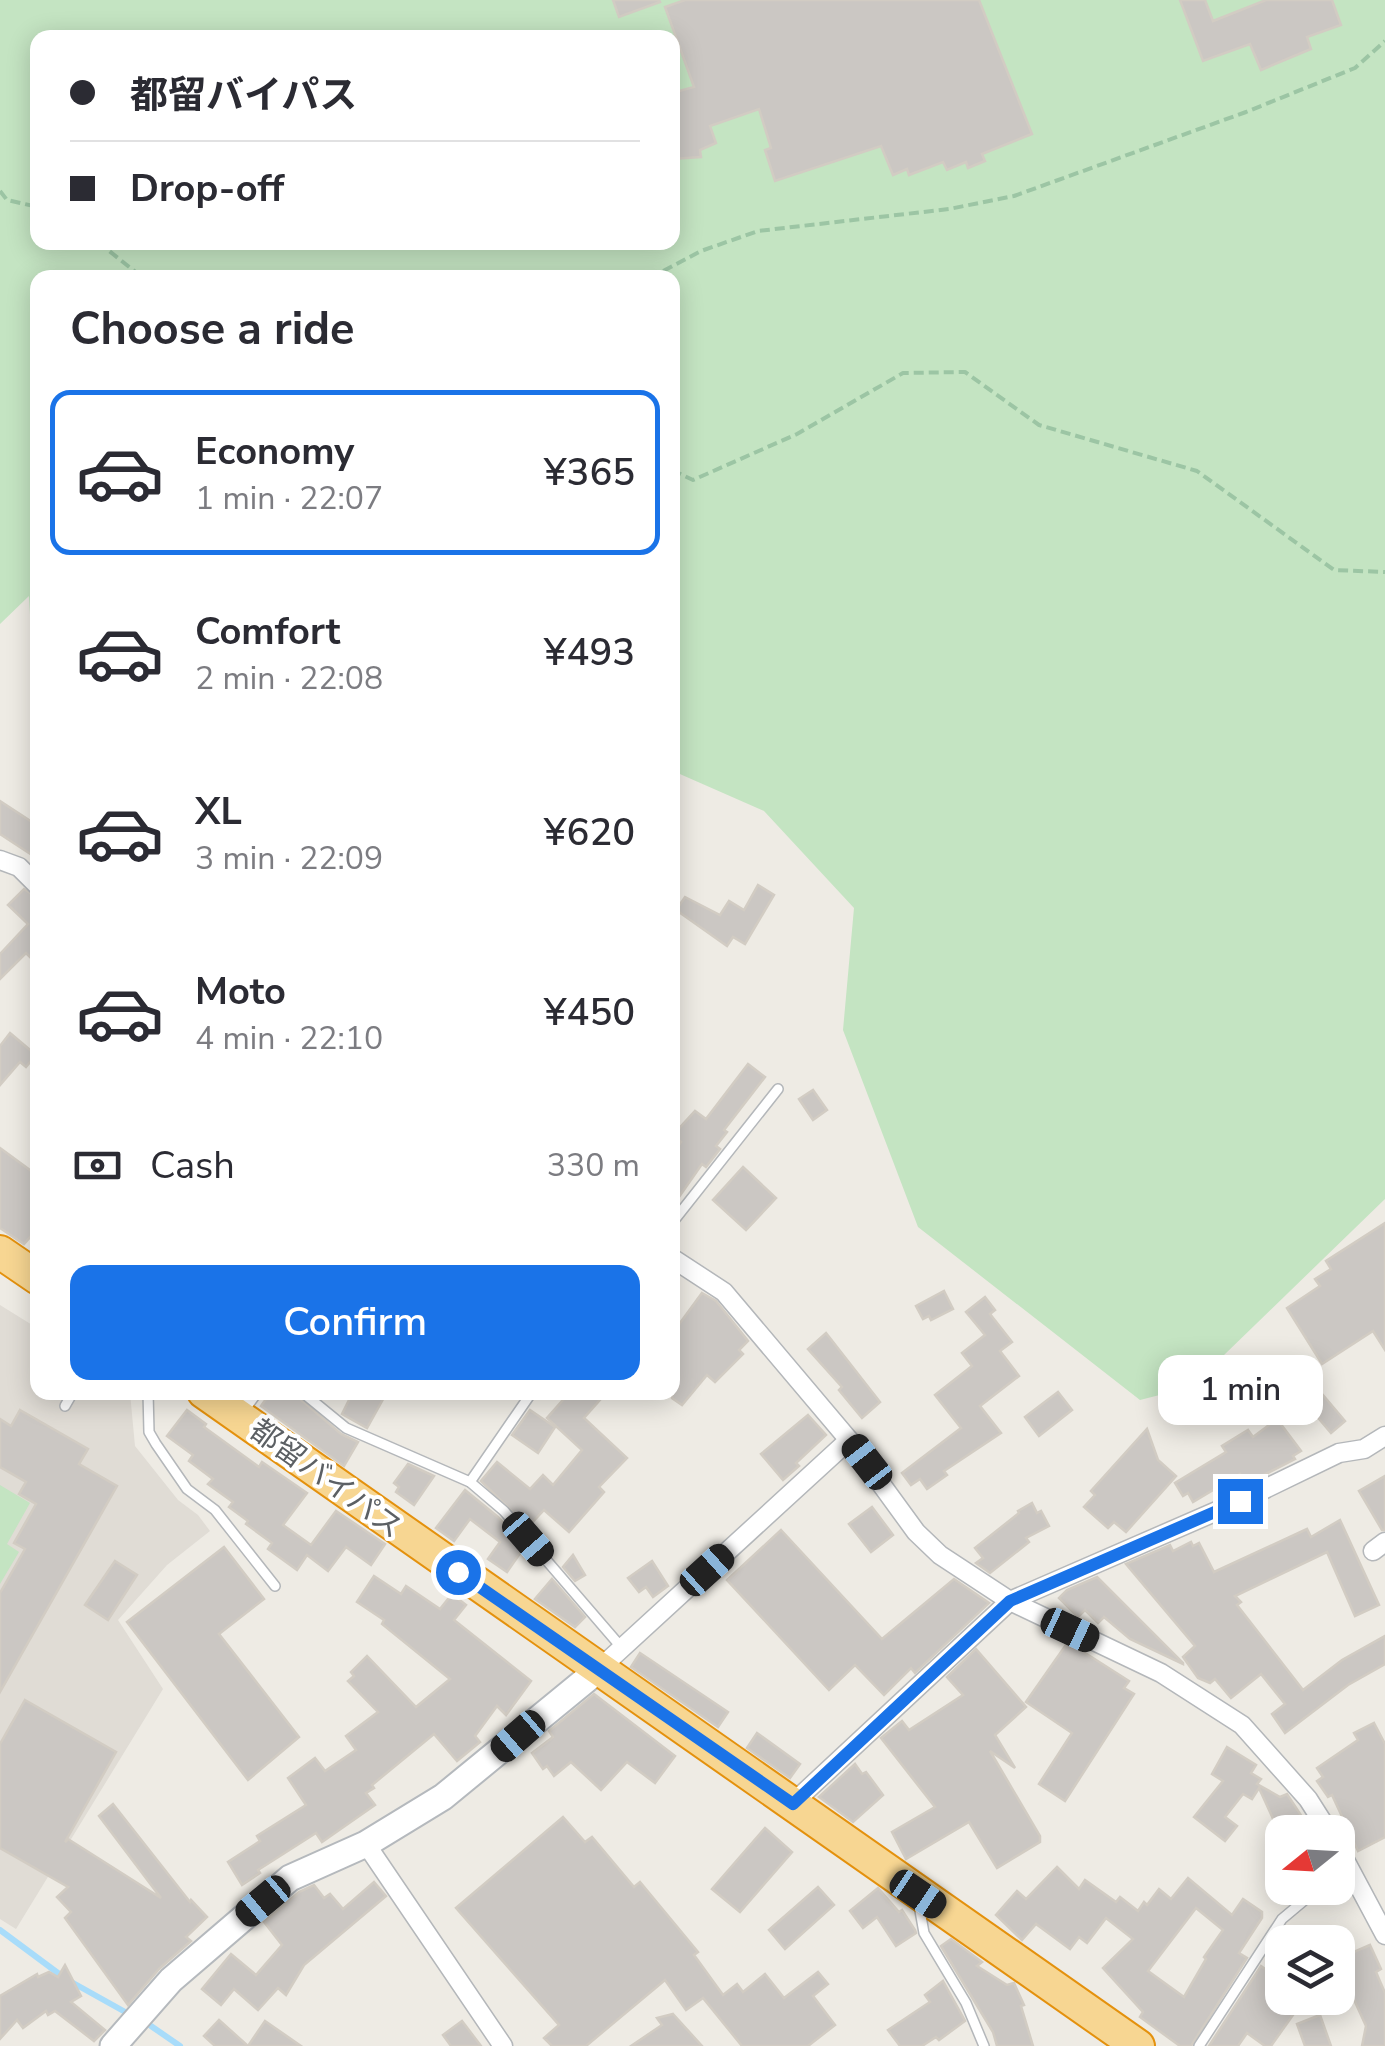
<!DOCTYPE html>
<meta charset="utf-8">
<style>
body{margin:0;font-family:"Nunito Sans","Noto Sans JP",sans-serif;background:#f2f2f3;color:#2b2b33;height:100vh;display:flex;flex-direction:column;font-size:38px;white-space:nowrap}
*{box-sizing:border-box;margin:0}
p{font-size:32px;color:#7c7c81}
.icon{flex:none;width:55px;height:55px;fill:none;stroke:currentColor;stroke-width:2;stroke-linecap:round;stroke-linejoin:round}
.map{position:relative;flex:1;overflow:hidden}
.sheet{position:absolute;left:30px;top:270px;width:650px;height:1130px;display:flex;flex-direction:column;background:#fff;border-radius:20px;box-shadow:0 5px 25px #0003}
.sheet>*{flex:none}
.guide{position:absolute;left:30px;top:30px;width:650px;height:220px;border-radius:20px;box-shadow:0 5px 25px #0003;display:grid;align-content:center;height:220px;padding:0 40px;background:#fff}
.needle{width:65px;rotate:252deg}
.buttons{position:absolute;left:1265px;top:1815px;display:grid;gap:20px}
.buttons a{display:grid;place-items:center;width:90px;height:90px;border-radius:20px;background:#fff;box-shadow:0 5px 25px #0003;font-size:50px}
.end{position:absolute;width:45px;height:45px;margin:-22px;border:12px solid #1a73e8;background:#fff;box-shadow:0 0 0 5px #fff}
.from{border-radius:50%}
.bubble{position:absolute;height:70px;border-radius:20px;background:#fff;box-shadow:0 5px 25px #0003;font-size:32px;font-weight:600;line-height:70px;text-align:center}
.car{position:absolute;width:30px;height:60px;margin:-30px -15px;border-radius:12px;box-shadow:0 0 8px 2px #0007;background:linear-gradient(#222 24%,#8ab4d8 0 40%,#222 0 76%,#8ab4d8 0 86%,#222 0)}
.guide b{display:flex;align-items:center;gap:35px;height:95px;font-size:38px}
.guide b+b{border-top:2px solid #e1e1e2}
.guide i{width:25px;height:25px;background:#2b2b33}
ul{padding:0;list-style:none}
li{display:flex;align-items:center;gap:30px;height:165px;margin:0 20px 15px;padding:0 20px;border:5px solid transparent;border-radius:20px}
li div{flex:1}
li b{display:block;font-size:38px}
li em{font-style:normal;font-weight:600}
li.selected{border-color:#1a73e8}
li>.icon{width:90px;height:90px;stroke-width:1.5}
h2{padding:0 40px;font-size:45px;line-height:120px}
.pay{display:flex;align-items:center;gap:25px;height:110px;padding:0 40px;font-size:38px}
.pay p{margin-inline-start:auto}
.cta{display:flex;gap:20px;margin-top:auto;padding:20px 40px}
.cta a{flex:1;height:115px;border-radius:20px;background:#1a73e8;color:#fff;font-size:40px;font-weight:600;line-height:115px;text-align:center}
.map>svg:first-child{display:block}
</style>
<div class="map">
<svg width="1385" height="2046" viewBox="0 0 1385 2046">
<rect width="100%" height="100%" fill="#eeebe4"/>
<path fill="#e0dcd5" d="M0,1305L37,1328L38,1392L130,1393L135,1446L178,1500L198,1515L210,1531L167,1565L118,1620L163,1689L16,1929L0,1919Z"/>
<g fill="#c4e4c2" fill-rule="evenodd">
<path d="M0,0H1385V1199L1191,1387L1140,1400L918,1227L843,1030L854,908L764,811L673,771L672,278H38L37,743L29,596L0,624ZM38,38H672V242H38Z"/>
<path d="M0,1485L30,1503L7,1544L19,1552L0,1584Z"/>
</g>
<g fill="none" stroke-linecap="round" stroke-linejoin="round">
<g stroke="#a8dcfa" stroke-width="6">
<path d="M0,1930L66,1979L127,2013"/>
<path d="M151,2026L180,2046"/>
</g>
</g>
<g fill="#cbc7c3" stroke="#d2ccc3" stroke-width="2.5" fill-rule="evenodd">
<path d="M613,0H659L660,2L619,17Z"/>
<path d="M685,0H979L1032,134L982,154L985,161L968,168L966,162L947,170L943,162L909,175L907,169L893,175L881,146L775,181L765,150L771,148L759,109L710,126L716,143L700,150L701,157L672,159V93L694,87L665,7Z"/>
<path d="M1180,0H1205L1213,21L1266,0H1332L1341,25L1307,37L1311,49L1261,70L1250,44L1203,61Z"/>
<path d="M0,801L38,826V859L0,834Z"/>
<path d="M758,885L774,895L745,944L733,937L727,946L676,910L685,897L720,915L729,901L744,910Z"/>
<path d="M24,889L38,898V965L26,953L0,979V954L28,924L8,905Z"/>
<path d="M10,1033L36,1055L26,1067L20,1062L0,1085V1046Z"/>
<path d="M748,1064L765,1077L724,1130L727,1132L716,1146L720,1149L706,1167L702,1164L672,1207V1155L681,1142L673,1135L695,1111L706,1119Z"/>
<path d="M813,1090L827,1110L813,1120L799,1099Z"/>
<path d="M0,1148L38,1176V1228L24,1244L0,1228Z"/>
<path d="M743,1167L776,1198L746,1230L713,1200Z"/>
<path d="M1385,1223V1350L1373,1331L1322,1364L1287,1308L1320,1286L1315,1279L1331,1269L1326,1261Z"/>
<path d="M944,1291L953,1309L931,1320L929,1316L923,1319L916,1306Z"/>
<path d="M702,1293L716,1301L748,1341L739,1350L743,1354L715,1382L707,1375L682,1405L672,1398V1334Z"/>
<path d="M985,1297L995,1310L990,1314L1012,1342L1000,1351L1019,1376L980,1406L1001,1433L944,1471L947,1475L927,1489L920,1479L911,1485L902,1473L961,1428L935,1395L972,1366L962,1353L985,1335L966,1312Z"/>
<path d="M826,1333L880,1402L862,1418L839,1390L842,1387L808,1349Z"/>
<path d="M1273,1359L1290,1389L1269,1401L1252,1371Z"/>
<path d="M1188,1360L1203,1379L1177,1399L1162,1380Z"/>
<path d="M1317,1388L1345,1421L1331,1433L1303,1400Z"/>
<path d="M271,1392H292L341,1434L358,1442L344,1466L261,1406Z"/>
<path d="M353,1392H387L367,1428L342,1414Z"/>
<path d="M570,1392H607L584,1418L627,1458L599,1487L604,1492L569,1532L544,1510L528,1527L481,1481L497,1462L530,1489L543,1475L553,1485L582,1450L547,1418Z"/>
<path d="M1058,1392L1072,1410L1039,1436L1025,1417Z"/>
<path d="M20,1410L88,1449L79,1464L117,1486L0,1692V1593L25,1549L14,1543L36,1504L19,1494L26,1482L0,1467V1419L11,1426Z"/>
<path d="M187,1410L206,1424L204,1427L259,1467L262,1462L307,1493L283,1525L311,1545L336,1511L385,1544L371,1565L346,1547L328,1571L307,1555L297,1570L268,1549L272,1543L246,1524L248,1521L229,1507L233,1502L208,1484L213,1479L189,1461L193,1455L167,1436Z"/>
<path d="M530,1410L555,1427L538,1453L512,1435Z"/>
<path d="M808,1415L826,1435L796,1463L799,1466L783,1480L761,1454Z"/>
<path d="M1277,1419L1301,1451L1293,1456L1295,1459L1246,1484L1240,1474L1193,1502L1188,1493L1183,1496L1175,1483L1226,1452L1222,1446L1248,1430L1253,1437Z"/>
<path d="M1147,1429L1158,1460L1176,1476L1126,1532L1114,1522L1108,1528L1084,1507L1095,1495L1091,1491Z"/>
<path d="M408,1464L434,1476L414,1505L396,1492L399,1487L394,1483Z"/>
<path d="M1385,1476V1530H1382L1359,1491Z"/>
<path d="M465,1490L498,1517L517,1538L514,1542L523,1549L507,1572L488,1559L500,1542L470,1519L454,1541L436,1528Z"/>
<path d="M1032,1503L1037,1513L1041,1511L1049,1526L1026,1538L1029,1542L990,1573L976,1563L983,1558L975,1548L1019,1513L1018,1511Z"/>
<path d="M872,1507L893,1535L871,1552L849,1524Z"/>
<path d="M1340,1520L1379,1605L1355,1616L1327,1552L1235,1596L1241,1602L1237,1605L1303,1690L1342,1660L1385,1636V1664L1348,1685L1285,1733L1272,1714L1285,1704L1261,1674L1231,1698L1215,1679L1210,1683L1198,1678L1183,1657L1195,1646L1126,1564L1170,1545L1173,1551L1191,1542L1193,1546L1199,1543L1214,1572L1307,1529L1311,1537Z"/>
<path d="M781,1530L882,1639L954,1579L989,1603L915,1673L911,1668L884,1695L855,1665L829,1690L727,1580Z"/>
<path d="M224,1547L264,1599L219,1634L299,1737L248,1780L127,1622Z"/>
<path d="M573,1555L585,1575L575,1581L563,1567Z"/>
<path d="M115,1561L137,1575L108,1620L85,1605Z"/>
<path d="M652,1561L668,1586L653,1597L646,1587L639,1592L628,1578Z"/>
<path d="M374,1576L401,1594L406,1586L440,1609L452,1594L466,1605L454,1620L531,1681L506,1715L497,1706L475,1736L480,1742L457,1761L434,1734L372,1785L374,1788L366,1793L375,1805L322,1842L316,1833L258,1870L260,1873L242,1885L228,1862L260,1841L257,1836L306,1805L288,1778L315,1758L325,1771L356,1750L346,1736L378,1712L348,1681L354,1676L351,1672L367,1656L416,1707L450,1679L382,1624L384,1620L357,1602Z"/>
<path d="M1097,1577L1183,1663V1664L1130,1639L1104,1617L1098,1623L1085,1610L1078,1617L1059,1598L1067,1590Z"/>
<path d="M552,1579L585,1617L575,1627L535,1599Z"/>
<path d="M1068,1642L1129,1681L1124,1688L1134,1694L1065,1801L1039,1784L1072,1733L1026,1702Z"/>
<path d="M976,1649L1026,1707L995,1735L1015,1768L990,1751L1040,1836V1842L997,1868L969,1822L906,1859L892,1832L935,1807L881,1738L902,1721L909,1730L963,1695L947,1677Z"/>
<path d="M640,1653L728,1712L718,1727L631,1667Z"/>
<path d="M594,1694L675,1756L655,1783L627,1762L601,1790L571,1762L554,1776L547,1766L543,1769L532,1753L553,1737L549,1731Z"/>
<path d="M25,1700L116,1752L65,1842L68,1839L161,1898L99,1816L113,1804L190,1902L191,1900L207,1917L186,1937L191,1941L159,1969L128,2005L65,1918L71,1912L57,1897L68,1887L0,1848V1744Z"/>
<path d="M1374,1723L1385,1744V1837L1358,1851L1332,1795L1328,1797L1317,1781L1323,1777L1317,1768L1358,1740L1354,1733Z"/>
<path d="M757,1733L800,1764L790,1778L747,1748Z"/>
<path d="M1227,1747L1256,1765L1251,1773L1261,1779L1257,1784L1280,1797L1287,1794L1312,1832H1279L1259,1788L1252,1799L1243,1794L1225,1817L1237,1826L1225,1841L1194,1817L1223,1781L1212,1774Z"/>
<path d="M855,1764L862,1774L866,1772L883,1795L853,1822L819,1797Z"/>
<path d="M563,1817L585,1842L592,1837L634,1887L640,1882L698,1952L694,1955L723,1995L737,1984L743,1992L765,1974L784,1998L818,1972L828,1984L813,1996L835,2025L808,2046H742L703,1998L686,2010L665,1980L586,2046H552L544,2038L559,2025L456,1908Z"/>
<path d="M765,1828L792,1852L740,1912L712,1889Z"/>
<path d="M1057,1867L1079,1889L1085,1880L1116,1902L1120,1897L1138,1911L1144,1902L1147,1905L1159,1889L1171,1899L1188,1878L1232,1915L1243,1899L1262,1912V1918L1239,1953L1247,1958L1191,2046H1180L1140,2017L1143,2012L1103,1968L1133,1939L1106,1918L1087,1943L1079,1937L1070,1949L1036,1924L1022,1940L996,1915L1017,1891L1026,1899ZM1196,1908L1223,1930L1204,1957L1206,1959L1184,1997L1148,1971Z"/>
<path d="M374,1882L386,1896L304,1965L286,1995L278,1988L258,2010L234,1989L221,2005L202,1989L231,1954L256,1975L282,1945L264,1922L299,1892L314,1885L324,1898L330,1894L343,1909Z"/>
<path d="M818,1887L834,1905L785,1949L769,1930Z"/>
<path d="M878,1888L899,1912L902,1910L915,1930L916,1933L896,1946L877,1917L863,1928L850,1911Z"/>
<path d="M951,1939L982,1962L977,1966L1007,1985L1014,1983L1024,2005L1021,2006L1033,2046H997L993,2032L941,1946Z"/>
<path d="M1282,1940V1998H1305L1271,2046H1265L1247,2033L1238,2046H1209L1261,1966L1268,1971Z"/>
<path d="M1370,1945L1381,1969L1376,1972L1385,1993V2046H1362L1366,2026L1346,1982L1350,1980L1340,1958Z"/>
<path d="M65,1965L81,1996L71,2002L105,2030L94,2041L55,2011L48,2015L46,2011L23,2028L17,2020L0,2039V1996L37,1974L38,1977L49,1972L58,1977Z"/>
<path d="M943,1981L965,2021L939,2040L936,2037L922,2046H900L888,2030L930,2002L925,1995Z"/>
<path d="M673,2014L702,2046H631L662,2025L657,2018Z"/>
<path d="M1320,2015L1331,2046H1305L1297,2024Z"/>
<path d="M219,2020L248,2046H215L204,2036Z"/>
<path d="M265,2021L301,2046H248Z"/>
<path d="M462,2021L481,2046H451L443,2035Z"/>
</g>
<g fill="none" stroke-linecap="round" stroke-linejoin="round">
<defs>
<g id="lane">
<path d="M672,1223L778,1089"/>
<path d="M148,1392L149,1432L156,1444L187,1489L215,1510L275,1586"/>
<path d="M302,1392L346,1428L470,1482L504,1511L622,1648"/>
<path d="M65,1406L73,1392"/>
<path d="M470,1482L532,1392"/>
<path d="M919,1905L924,1933L966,2003L984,2046"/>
<path d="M1199,2046L1282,1919L1319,1888"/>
</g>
<g id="street">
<path d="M0,860L19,867L38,886"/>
<path d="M672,1258L724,1292L849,1440L916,1532L940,1555L1010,1601L1161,1673L1242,1725L1308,1799L1329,1832"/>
<path d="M236,1414L252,1392"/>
<path d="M1373,1551L1385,1542"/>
<path d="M598,1670L849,1440"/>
<path d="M793,1803L1010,1601L1240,1501L1339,1453L1364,1449L1385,1436"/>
<path d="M366,1844L503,2046"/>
<path d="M1338,1847L1385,1935"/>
</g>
<path id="secondary" d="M113,2046L171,1980L290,1878L366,1844L443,1797L598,1670"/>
<g id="highway">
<path d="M0,1252L38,1278"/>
<path d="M204,1392L1138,2046"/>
</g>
</defs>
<use href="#lane" stroke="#b4b7ba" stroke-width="12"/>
<use href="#street" stroke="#b4b7ba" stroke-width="21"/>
<use href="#secondary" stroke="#b5b9bd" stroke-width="29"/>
<use href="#highway" stroke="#e4910d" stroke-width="36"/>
<g stroke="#9cc5a4" stroke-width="4" stroke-dasharray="10 5" stroke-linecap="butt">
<path d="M0,191L7,200L38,207"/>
<path d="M98,242L143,278"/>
<path d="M650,278L701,251L758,231L949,209L1014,196L1246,112L1355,68L1385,41"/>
<path d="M672,470L693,480L797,434L903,373L965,372L1039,425L1197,471L1334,570L1385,572"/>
</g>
<use href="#lane" stroke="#fff" stroke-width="9"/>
<use href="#street" stroke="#fff" stroke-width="18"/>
<use href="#secondary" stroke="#fff" stroke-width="25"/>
<use href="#highway" stroke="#f7d692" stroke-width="32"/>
</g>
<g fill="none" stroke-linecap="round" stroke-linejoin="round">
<path stroke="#1a73e8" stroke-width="12" d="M458,1572L793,1804L1010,1601L1240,1501"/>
</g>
<g text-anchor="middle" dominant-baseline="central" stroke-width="8" stroke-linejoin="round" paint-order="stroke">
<g font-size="30" fill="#5c6064" stroke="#fff">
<text transform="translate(326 1479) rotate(36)">都留バイパス</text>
</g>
</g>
</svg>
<div class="buttons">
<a><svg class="needle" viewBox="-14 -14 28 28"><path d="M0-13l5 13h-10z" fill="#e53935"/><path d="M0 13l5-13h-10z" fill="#7c7c81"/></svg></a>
<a><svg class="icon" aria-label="layers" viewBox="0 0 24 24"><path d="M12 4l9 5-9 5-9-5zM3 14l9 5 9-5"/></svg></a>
</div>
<i class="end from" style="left:458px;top:1572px"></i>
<i class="end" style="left:1240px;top:1501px"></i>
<div class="bubble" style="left:1158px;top:1355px;width:165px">1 min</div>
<i class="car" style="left:867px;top:1462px;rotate:322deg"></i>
<i class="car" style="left:528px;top:1539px;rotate:139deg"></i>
<i class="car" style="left:707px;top:1570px;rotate:48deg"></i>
<i class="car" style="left:1070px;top:1630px;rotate:115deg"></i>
<i class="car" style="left:518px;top:1736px;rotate:229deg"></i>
<i class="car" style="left:918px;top:1894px;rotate:124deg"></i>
<i class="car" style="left:263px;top:1901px;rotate:230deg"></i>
<div class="guide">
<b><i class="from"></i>都留バイパス</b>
<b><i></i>Drop-off</b>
</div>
<section class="sheet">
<h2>Choose a ride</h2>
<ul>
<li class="selected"><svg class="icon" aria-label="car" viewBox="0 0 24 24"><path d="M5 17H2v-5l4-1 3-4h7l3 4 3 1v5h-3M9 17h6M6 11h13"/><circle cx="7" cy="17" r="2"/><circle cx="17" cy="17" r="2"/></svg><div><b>Economy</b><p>1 min · 22:07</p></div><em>¥365</em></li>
<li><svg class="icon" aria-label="car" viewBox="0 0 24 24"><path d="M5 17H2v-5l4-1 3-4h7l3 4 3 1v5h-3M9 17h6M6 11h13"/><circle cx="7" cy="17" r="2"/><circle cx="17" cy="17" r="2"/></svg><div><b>Comfort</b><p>2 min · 22:08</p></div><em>¥493</em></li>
<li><svg class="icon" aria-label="car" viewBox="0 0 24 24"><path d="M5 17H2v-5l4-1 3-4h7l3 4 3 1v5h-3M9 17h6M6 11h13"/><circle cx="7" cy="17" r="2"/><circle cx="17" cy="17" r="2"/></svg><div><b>XL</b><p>3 min · 22:09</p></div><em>¥620</em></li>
<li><svg class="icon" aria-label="car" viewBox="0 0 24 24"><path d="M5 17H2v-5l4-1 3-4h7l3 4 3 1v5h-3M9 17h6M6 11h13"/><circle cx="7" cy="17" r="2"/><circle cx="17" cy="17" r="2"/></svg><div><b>Moto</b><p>4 min · 22:10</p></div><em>¥450</em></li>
</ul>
<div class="pay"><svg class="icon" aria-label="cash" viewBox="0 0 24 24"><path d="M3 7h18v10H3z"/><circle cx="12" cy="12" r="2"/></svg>Cash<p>330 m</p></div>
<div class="cta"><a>Confirm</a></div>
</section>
</div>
